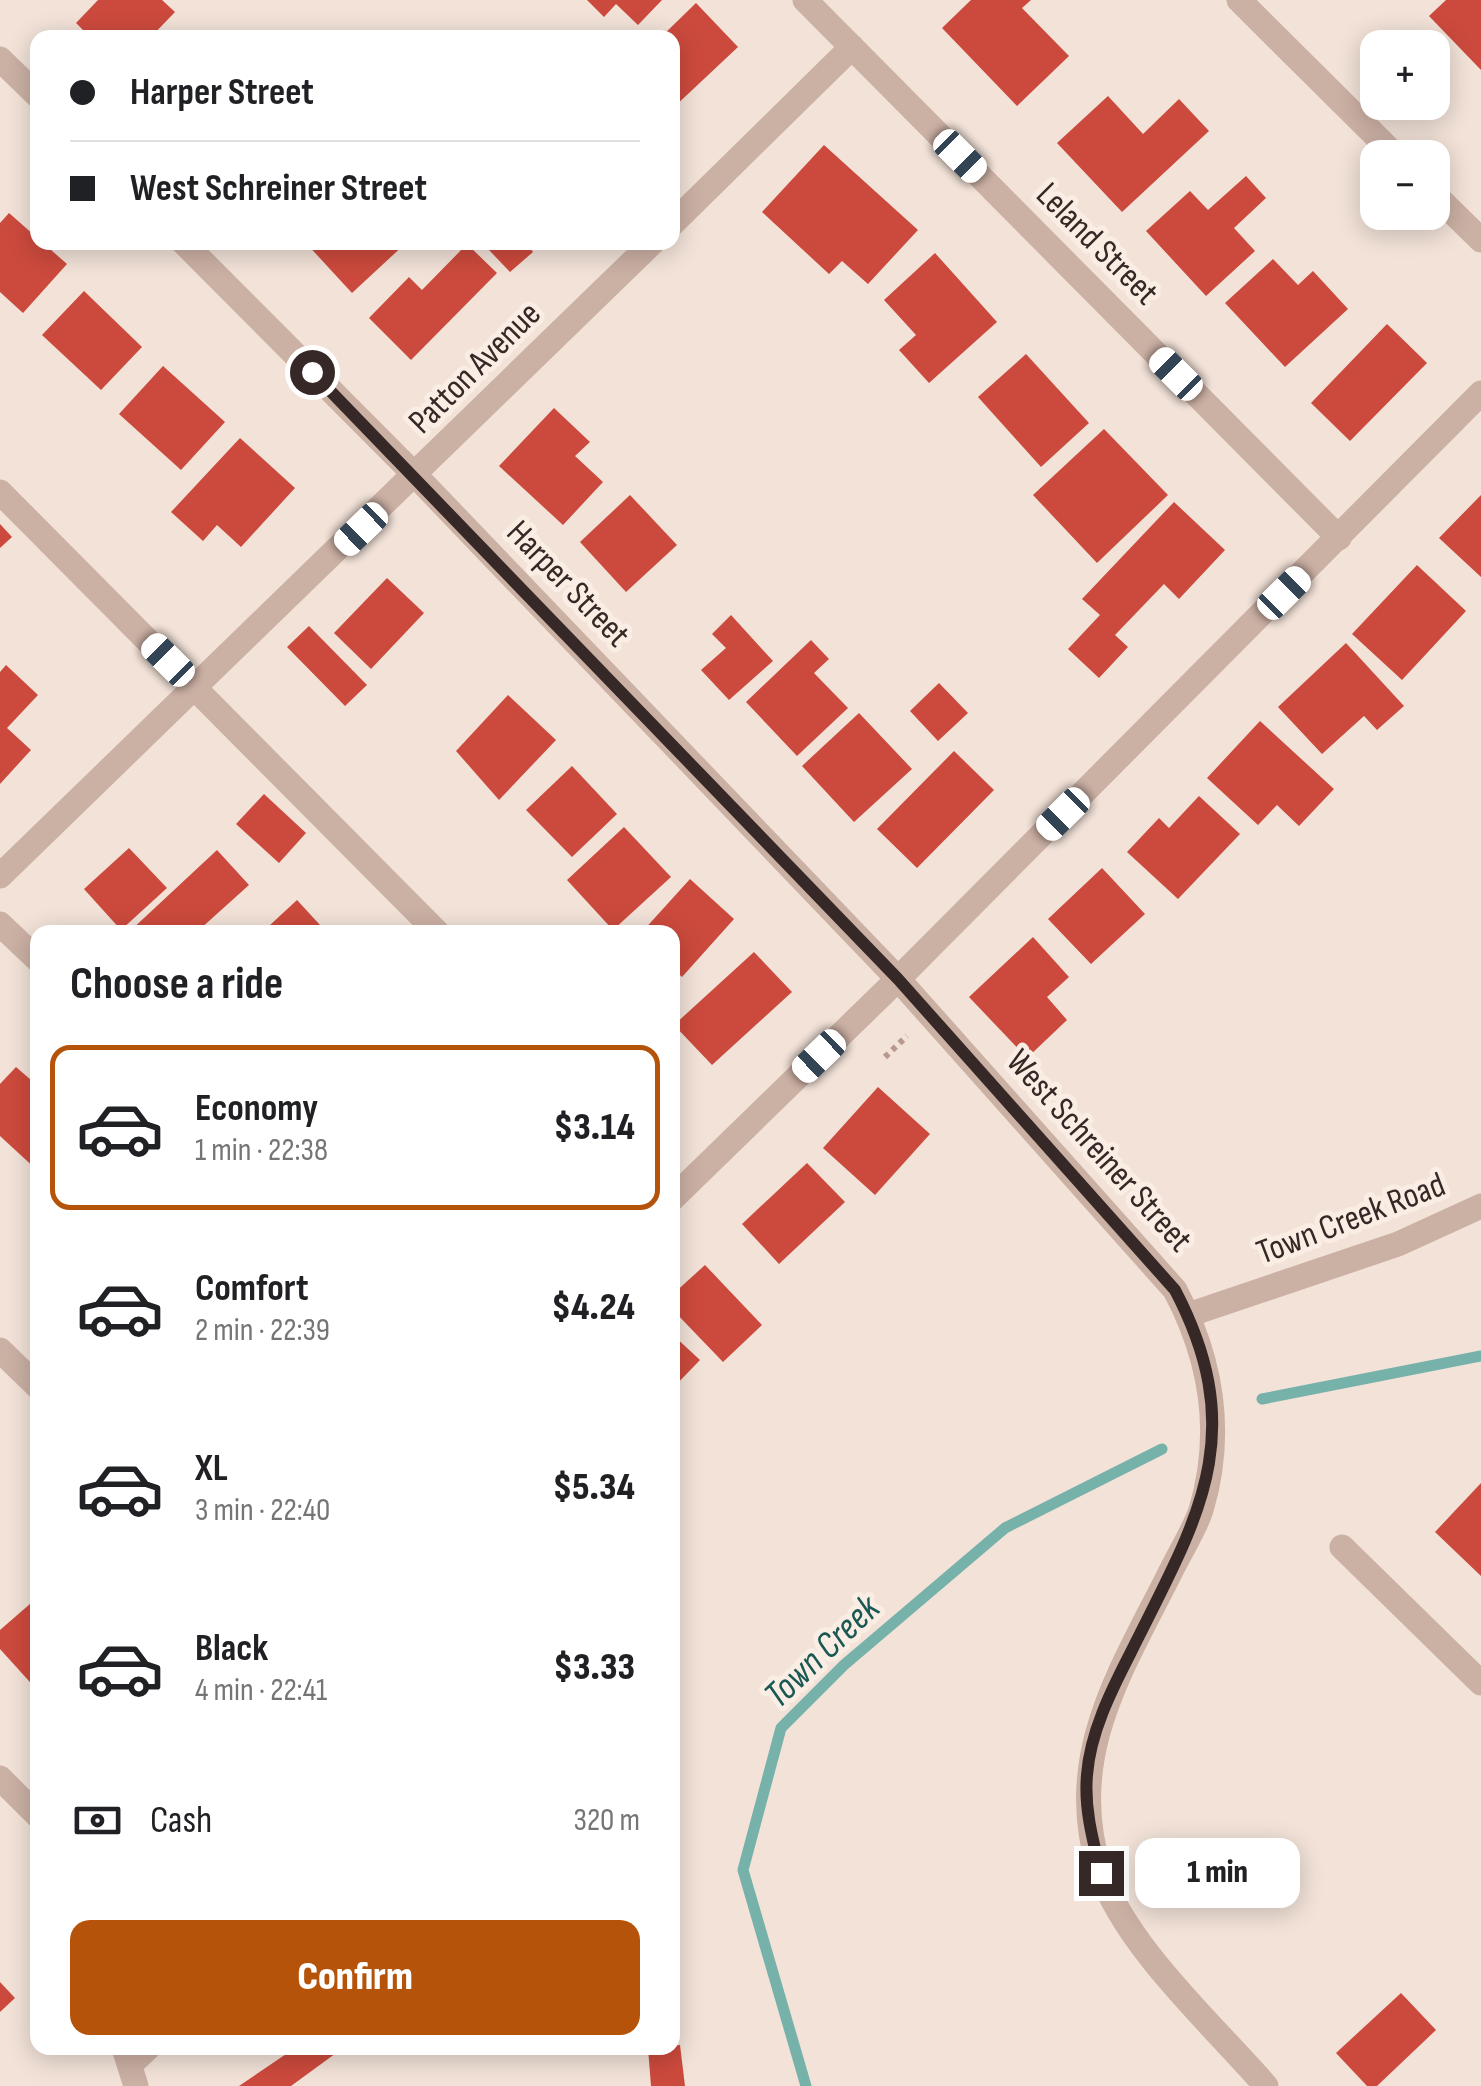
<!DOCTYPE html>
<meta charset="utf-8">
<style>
body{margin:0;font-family:"Sofia Sans Condensed",sans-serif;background:#f6f6f6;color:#202124;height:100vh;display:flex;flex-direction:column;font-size:38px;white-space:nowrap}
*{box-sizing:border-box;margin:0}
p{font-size:32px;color:#757577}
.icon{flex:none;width:55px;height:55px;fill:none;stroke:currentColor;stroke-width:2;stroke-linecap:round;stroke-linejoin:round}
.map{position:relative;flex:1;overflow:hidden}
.drawer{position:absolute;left:30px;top:925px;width:650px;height:1130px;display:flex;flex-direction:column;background:#fff;border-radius:20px;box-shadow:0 5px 25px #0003}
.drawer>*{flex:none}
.guide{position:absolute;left:30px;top:30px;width:650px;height:220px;border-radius:20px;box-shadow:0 5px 25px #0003;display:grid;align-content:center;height:220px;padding:0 40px;background:#fff}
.buttons{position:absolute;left:1360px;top:30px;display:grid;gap:20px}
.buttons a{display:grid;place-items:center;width:90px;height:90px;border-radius:20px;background:#fff;box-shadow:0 5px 25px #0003;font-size:50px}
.end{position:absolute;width:45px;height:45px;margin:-22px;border:12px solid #362826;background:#fff;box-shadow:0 0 0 5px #fff}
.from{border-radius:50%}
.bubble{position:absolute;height:70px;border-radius:20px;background:#fff;box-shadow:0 5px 25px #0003;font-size:32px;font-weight:800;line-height:70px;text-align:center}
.car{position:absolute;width:30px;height:60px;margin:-30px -15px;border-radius:12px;box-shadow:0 0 8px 2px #0007;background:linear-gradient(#fff 24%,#345 0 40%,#fff 0 76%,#345 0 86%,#fff 0)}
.guide b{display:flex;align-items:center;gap:35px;height:95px;font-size:38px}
.guide b+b{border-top:2px solid #e0e0e0}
.guide i{width:25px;height:25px;background:#202124}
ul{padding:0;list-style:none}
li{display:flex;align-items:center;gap:30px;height:165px;margin:0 20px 15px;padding:0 20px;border:5px solid transparent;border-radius:20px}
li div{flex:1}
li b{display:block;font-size:38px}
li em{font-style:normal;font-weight:800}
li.active{border-color:#b45309}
li>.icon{width:90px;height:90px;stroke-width:1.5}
h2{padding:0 40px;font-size:45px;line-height:120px}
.pay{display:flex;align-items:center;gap:25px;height:110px;padding:0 40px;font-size:38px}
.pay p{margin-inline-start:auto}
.button{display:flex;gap:20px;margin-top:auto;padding:20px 40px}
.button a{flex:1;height:115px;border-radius:20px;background:#b45309;color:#fff;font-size:40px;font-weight:800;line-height:115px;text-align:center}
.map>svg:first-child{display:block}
</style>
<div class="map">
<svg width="1481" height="2086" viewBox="0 0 1481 2086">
<rect width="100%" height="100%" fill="#f2e2d8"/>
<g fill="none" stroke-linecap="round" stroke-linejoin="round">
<g stroke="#76b1aa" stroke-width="11">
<path d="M1262,1399L1481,1356"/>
<path d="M806,2086L743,1870L781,1728L844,1665L1005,1528L1162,1449"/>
</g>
</g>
<g fill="#cc4a3d">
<path d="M98,0H162L175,12L150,38H91L76,23Z"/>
<path d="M587,0H662L638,25L616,4L604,17Z"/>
<path d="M971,0H1031L1022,8L1069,56L1017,106L942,28Z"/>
<path d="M1446,0H1481V70L1429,16Z"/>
<path d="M696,3L738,47L672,109V38H660Z"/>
<path d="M1108,96L1143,134L1179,99L1209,131L1122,212L1057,143Z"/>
<path d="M824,145L918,230L868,284L842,261L829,274L762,212Z"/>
<path d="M1246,176L1266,198L1234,228L1255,251L1206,296L1146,231L1190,191L1208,210Z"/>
<path d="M9,213L67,264L23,313L0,292V223Z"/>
<path d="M305,242H407L352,293Z"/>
<path d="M497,242H525L533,252L510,272L489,250Z"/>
<path d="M467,244L497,273L411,360L369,318L409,277L422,290Z"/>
<path d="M935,253L997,322L929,383L899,350L916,335L884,300Z"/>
<path d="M1273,259L1298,285L1313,271L1348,309L1285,367L1225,303Z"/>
<path d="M84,291L142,347L101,390L42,335Z"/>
<path d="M1387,324L1427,363L1350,441L1311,403Z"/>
<path d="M1026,354L1089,423L1041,467L978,397Z"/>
<path d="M163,366L225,422L181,470L119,414Z"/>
<path d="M554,408L590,442L575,456L603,482L563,525L499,466Z"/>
<path d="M1104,429L1168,495L1097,563L1033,495Z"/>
<path d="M240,438L295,488L241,547L217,525L203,541L171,512Z"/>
<path d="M630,495L677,545L626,592L580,542Z"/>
<path d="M1481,495V577L1439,538Z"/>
<path d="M1174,502L1225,550L1179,599L1164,584L1115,635L1128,647L1099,678L1068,649L1100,615L1082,599Z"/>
<path d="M0,524L12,537L0,548Z"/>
<path d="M1417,565L1466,611L1402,680L1352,634Z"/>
<path d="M387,578L424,613L371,669L334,633Z"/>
<path d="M731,615L773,661L729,700L701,670L726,648L712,634Z"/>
<path d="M309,626L367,685L345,706L287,647Z"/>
<path d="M811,640L829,659L814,673L848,708L797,756L746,702Z"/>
<path d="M1346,643L1404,706L1377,730L1364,716L1322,754L1278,707Z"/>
<path d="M6,665L38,695L7,728L31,750L0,784V672Z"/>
<path d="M939,683L968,713L938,741L910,711Z"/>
<path d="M508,695L556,740L499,800L456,751Z"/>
<path d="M859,713L912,769L854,822L802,766Z"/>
<path d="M1260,721L1334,789L1299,826L1277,805L1258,825L1207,778Z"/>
<path d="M954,751L994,790L917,868L877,829Z"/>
<path d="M572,766L617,814L572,857L526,810Z"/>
<path d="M264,794L306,833L279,863L236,824Z"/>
<path d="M1199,796L1240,834L1178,899L1127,852L1159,818L1169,828Z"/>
<path d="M624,827L671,877L613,930L567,880Z"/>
<path d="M129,848L167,888L121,930L84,889Z"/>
<path d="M217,850L249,885L199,930L202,932H129Z"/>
<path d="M1102,868L1145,914L1091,964L1048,919Z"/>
<path d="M690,879L734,919L682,977L672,968V932H642Z"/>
<path d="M297,900L320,925L312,932H275L269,926Z"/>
<path d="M1033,937L1069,977L1047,997L1067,1020L1027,1058L969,997Z"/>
<path d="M754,952L792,992L712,1065L674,1025Z"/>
<path d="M16,1067L38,1086V1171L0,1136V1084Z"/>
<path d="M878,1087L930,1134L875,1195L823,1148Z"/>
<path d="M807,1163L845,1202L779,1264L742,1224Z"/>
<path d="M705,1265L762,1325L723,1362L672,1309V1295Z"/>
<path d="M672,1334L700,1360L672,1389Z"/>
<path d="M1481,1483V1576L1435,1532Z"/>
<path d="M38,1597V1691L0,1649V1630Z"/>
<path d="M0,1982L15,1998L0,2012Z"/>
<path d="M1401,1993L1436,2030L1377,2086H1367L1336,2053Z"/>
<path d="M680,2045L685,2086H651L648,2048Z"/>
<path d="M295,2048H343L291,2086H239Z"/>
</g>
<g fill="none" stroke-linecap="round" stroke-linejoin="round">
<path stroke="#b7998e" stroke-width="6" stroke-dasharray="5 5" stroke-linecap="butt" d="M885,1057L907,1036"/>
<g stroke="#cbb0a4" stroke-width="25">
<path d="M805,0L1339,538"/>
<path d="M1239,0L1398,158"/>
<path d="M0,59L38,96"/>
<path d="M1432,192L1481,240"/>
<path d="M672,224L852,47"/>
<path d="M183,242L416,476L898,979L1175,1290C1212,1360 1224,1433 1201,1510C1194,1531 1180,1552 1171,1571C1122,1669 1063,1757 1100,1871C1126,1947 1213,2025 1266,2086"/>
<path d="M0,492L437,932"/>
<path d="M0,876L653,242"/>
<path d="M0,924L38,960"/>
<path d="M672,1199L898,979L1481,393"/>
<path d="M1188,1315L1398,1244L1481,1206"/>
<path d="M0,1350L38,1387"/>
<path d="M1342,1547L1481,1683"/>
<path d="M0,1778L38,1816"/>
<path d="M124,2048L136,2086"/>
<path d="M130,2065L148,2048"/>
</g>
</g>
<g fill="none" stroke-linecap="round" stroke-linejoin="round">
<path stroke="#362826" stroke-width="12" d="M312,372L898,979L1175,1290C1252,1437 1196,1521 1130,1654C1111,1691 1090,1733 1087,1775C1084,1809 1093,1841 1101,1873"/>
</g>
<g text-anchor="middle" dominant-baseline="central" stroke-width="10" stroke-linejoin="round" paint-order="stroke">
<g font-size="35" fill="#362826" stroke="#faede4">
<text transform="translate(1097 244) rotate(45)">Leland Street</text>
<text transform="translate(475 368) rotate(-45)">Patton Avenue</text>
<text transform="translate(568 584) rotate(46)">Harper Street</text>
<text transform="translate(1099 1151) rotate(48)">West Schreiner Street</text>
<text transform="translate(1351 1219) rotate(-21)">Town Creek Road</text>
</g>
<g font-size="38" font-style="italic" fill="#1a5953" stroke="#faede4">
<text transform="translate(822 1652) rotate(-44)">Town Creek</text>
</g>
</g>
</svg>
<div class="buttons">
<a>+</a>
<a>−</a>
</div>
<i class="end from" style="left:312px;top:372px"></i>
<i class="end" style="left:1101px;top:1873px"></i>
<div class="bubble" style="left:1135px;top:1838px;width:165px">1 min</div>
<i class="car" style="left:960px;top:156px;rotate:135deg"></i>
<i class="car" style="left:1176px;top:374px;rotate:315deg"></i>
<i class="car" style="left:361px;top:529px;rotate:226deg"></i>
<i class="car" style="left:1284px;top:593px;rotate:45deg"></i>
<i class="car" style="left:168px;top:660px;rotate:315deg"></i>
<i class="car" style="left:1063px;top:814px;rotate:225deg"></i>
<i class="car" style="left:819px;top:1056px;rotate:226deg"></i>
<div class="guide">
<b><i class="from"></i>Harper Street</b>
<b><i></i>West Schreiner Street</b>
</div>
<section class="drawer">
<h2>Choose a ride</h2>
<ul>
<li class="active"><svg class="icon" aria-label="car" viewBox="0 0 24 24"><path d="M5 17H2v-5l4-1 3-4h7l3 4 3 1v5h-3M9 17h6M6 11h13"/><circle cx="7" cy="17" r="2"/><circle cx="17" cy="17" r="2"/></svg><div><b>Economy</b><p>1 min · 22:38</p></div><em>$3.14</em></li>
<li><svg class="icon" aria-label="car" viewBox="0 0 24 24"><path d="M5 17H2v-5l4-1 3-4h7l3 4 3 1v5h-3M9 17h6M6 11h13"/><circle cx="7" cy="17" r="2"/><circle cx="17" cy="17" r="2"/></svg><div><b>Comfort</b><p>2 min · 22:39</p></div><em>$4.24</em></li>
<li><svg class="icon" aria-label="car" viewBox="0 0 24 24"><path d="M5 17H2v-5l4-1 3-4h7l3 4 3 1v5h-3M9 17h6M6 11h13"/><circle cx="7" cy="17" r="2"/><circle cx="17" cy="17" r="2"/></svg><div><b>XL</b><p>3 min · 22:40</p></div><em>$5.34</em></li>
<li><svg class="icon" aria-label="car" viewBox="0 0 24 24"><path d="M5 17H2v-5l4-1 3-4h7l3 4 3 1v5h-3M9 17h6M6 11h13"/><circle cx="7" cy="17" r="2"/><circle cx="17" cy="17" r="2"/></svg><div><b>Black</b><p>4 min · 22:41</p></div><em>$3.33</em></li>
</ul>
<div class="pay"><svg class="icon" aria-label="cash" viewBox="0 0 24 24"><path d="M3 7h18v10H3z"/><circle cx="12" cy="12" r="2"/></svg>Cash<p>320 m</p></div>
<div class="button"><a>Confirm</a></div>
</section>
</div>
